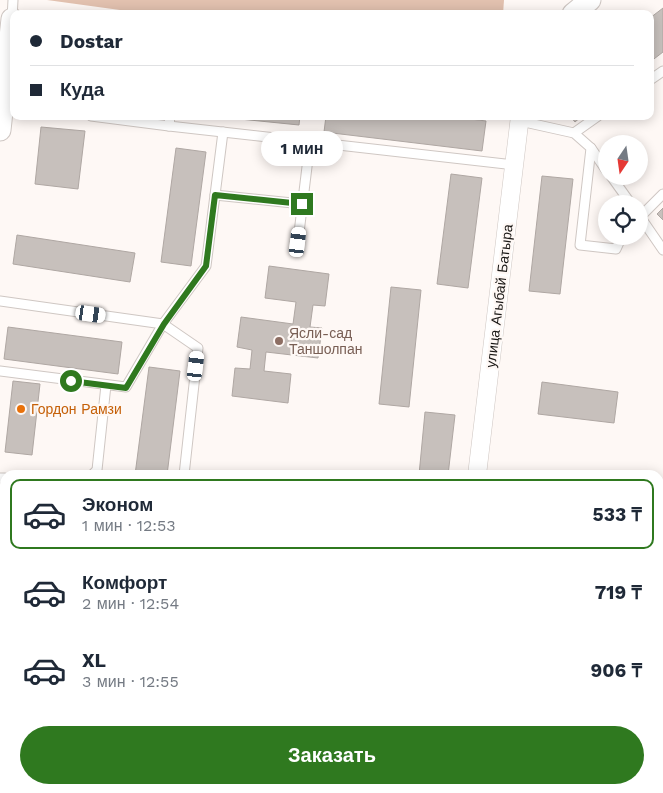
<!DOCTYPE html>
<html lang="ru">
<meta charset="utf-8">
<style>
body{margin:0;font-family:"Work Sans",sans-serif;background:#f6f6f7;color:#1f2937;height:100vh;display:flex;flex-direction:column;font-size:19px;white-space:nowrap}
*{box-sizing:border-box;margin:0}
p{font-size:16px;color:#747a83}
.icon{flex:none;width:28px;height:28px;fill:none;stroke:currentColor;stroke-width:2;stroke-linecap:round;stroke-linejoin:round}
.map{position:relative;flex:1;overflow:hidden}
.details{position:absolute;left:0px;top:470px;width:664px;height:324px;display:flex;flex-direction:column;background:#fff;border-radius:15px 15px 0 0;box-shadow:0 2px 12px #0003}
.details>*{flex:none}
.hud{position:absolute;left:10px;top:10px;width:644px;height:110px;border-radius:10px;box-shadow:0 2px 12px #0003;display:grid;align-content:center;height:110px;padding:0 20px;background:#fff}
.needle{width:32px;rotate:193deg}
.fabs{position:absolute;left:598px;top:135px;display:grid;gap:10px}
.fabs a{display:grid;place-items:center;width:50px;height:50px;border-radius:50%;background:#fff;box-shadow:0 2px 12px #0003;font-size:25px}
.end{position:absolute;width:22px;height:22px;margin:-11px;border:6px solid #2f791f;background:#fff;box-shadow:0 0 0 2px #fff}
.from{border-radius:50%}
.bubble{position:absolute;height:35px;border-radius:18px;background:#fff;box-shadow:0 2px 12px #0003;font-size:16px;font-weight:700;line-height:35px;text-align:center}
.car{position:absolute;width:15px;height:30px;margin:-15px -8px;border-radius:6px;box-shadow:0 0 4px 1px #0007;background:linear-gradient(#fff 24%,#345 0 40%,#fff 0 76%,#345 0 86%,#fff 0)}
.hud b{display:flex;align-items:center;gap:18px;height:48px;font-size:19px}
.hud b+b{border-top:1px solid #e0e1e3}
.hud i{width:12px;height:12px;background:#1f2937}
ul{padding:9px 0 0;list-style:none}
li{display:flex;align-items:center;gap:15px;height:70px;margin:0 10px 8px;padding:0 10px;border:2px solid transparent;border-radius:10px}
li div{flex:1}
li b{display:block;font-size:19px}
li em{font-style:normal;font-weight:700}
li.current{border-color:#2f791f}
li>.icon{width:45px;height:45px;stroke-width:1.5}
.action{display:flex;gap:10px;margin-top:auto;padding:10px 20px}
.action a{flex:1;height:58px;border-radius:30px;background:#2f791f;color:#fff;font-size:20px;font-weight:700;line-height:58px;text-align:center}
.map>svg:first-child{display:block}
</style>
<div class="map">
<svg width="663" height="793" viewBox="0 0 663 793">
<rect width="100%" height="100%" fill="#fef8f5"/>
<path fill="#e2c1af" d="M47,0H504L503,14H149Z"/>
<g fill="#c7c0bc" stroke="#afa7a3">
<path d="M663,8V52L650,62V18Z"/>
<path d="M210,116H300L299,125Z"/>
<path d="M326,116H447L486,121L482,151L324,132Z"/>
<path d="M570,116H582L575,122Z"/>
<path d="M41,127L85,131L78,189L35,184Z"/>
<path d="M176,148L206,152L191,266L161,262Z"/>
<path d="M451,174L482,178L468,288L437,284Z"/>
<path d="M542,176L573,179L560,294L529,291Z"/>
<path d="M663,208V220L657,214Z"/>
<path d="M17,235L135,253L130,282L13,264Z"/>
<path d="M269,266L329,274L325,306L313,305L310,327L322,328L318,358L266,352L264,371L291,374L288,403L232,396L235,368L250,369L252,350L237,347L241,317L293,324L296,302L265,298Z"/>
<path d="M391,287L421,290L409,407L379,404Z"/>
<path d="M8,327L122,342L118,374L4,359Z"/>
<path d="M149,367L180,371L167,475H135Z"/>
<path d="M13,381L40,384L32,455L5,452Z"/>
<path d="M542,382L618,392L614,423L538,414Z"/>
<path d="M425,412L455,415L448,475H419Z"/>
<path d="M0,500H5V532L0,531Z"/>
<rect x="659" y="578" width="4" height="31"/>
<rect x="659" y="667" width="4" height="38"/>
<path d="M0,745L5,746V776L0,775Z"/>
<path d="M659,762H663V793H639L602,789H659Z"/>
<path d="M394,789H418V793H393Z"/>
<path d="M469,789H498L497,793H469Z"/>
</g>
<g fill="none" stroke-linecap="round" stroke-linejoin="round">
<defs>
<g id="service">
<path d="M12,19L13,0"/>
<path d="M650,80L663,71"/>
<path d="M91,116L169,126"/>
<path d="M170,116L169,126L515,165"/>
<path d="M520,121L574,133L591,148L580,245L616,249L622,236"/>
<path d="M574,133L598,116"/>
<path d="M591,148L606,170"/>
<path d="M611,176L631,204"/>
<path d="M215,195L302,204"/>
<path d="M639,215L663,250"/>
<path d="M639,218L663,194"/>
<path d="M298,241L310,142"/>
<path d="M0,301L163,324L206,266L223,132"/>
<path d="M0,371L126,387L163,324L198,348L184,475"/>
<path d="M92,475L97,470L106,385"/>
<path d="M0,478H5"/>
<path d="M659,715H663"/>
<path d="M0,786L5,787"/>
<path d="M21,789L54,793"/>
<path d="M135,793L137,789"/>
<path d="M299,793V789"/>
<path d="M515,793L516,789"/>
<path d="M546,793H547"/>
</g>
<g id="minor">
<path d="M477,475L520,116"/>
<path d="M0,556H5"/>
<path d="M659,636L663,637"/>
<path d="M440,793L441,789"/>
</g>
<g id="tertiary">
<path d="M573,14L590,0"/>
<path d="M0,130L12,19"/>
</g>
</defs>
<use href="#service" stroke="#cfc7c3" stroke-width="11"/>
<use href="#minor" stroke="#cfc7c3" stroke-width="19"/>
<use href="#tertiary" stroke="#cfc7c3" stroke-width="23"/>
<use href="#service" stroke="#fff" stroke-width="9"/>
<use href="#minor" stroke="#fff" stroke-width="18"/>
<use href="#tertiary" stroke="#fff" stroke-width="21"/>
</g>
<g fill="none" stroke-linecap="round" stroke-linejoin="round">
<path stroke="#2f791f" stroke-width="6" d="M71,381L126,388L164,324L206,266L215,195L302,204"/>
</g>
<circle fill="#8d6e63" stroke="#fef8f5" stroke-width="2" cx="279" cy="341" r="5"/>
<circle fill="#e8710a" stroke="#fef8f5" stroke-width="2" cx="21" cy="409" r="5"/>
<g text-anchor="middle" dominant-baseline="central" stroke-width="4.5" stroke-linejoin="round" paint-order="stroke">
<g font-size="14" fill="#191715" stroke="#fef8f5">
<text transform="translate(499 296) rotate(-83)">улица Агыбай Батыра</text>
</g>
<g font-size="14" fill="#785e54" stroke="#fef8f5" text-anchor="start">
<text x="289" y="333">Ясли-сад<tspan x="289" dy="16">Таншолпан</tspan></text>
</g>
<g font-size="14" fill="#c56008" stroke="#fef8f5" text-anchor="start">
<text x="31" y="409">Гордон Рамзи</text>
</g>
</g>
</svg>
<div class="fabs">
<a><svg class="needle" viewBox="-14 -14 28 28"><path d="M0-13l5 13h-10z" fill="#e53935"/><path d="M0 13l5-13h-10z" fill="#747a83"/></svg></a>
<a><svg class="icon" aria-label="locate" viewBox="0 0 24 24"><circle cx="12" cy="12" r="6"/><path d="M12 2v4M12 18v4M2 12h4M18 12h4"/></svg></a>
</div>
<i class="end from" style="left:71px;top:381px"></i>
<i class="end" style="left:302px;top:204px"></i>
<div class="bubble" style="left:261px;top:131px;width:82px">1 мин</div>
<i class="car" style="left:298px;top:242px;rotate:7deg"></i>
<i class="car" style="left:91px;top:314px;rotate:98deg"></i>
<i class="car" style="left:196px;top:366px;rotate:7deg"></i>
<div class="hud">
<b><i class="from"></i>Dostar</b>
<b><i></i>Куда</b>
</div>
<section class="details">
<ul>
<li class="current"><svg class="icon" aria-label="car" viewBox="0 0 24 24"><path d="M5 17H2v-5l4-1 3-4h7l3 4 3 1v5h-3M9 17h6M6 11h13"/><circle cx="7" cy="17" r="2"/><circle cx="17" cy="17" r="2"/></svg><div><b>Эконом</b><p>1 мин · 12:53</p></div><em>533 ₸</em></li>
<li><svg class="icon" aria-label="car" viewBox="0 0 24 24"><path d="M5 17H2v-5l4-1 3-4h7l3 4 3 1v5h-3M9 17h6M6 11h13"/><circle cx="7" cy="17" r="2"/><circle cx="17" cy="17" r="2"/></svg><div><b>Комфорт</b><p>2 мин · 12:54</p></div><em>719 ₸</em></li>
<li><svg class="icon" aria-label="car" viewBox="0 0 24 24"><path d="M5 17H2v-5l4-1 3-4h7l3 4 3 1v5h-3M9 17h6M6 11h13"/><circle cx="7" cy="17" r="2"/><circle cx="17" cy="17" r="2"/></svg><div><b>XL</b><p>3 мин · 12:55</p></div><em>906 ₸</em></li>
</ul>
<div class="action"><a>Заказать</a></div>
</section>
</div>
